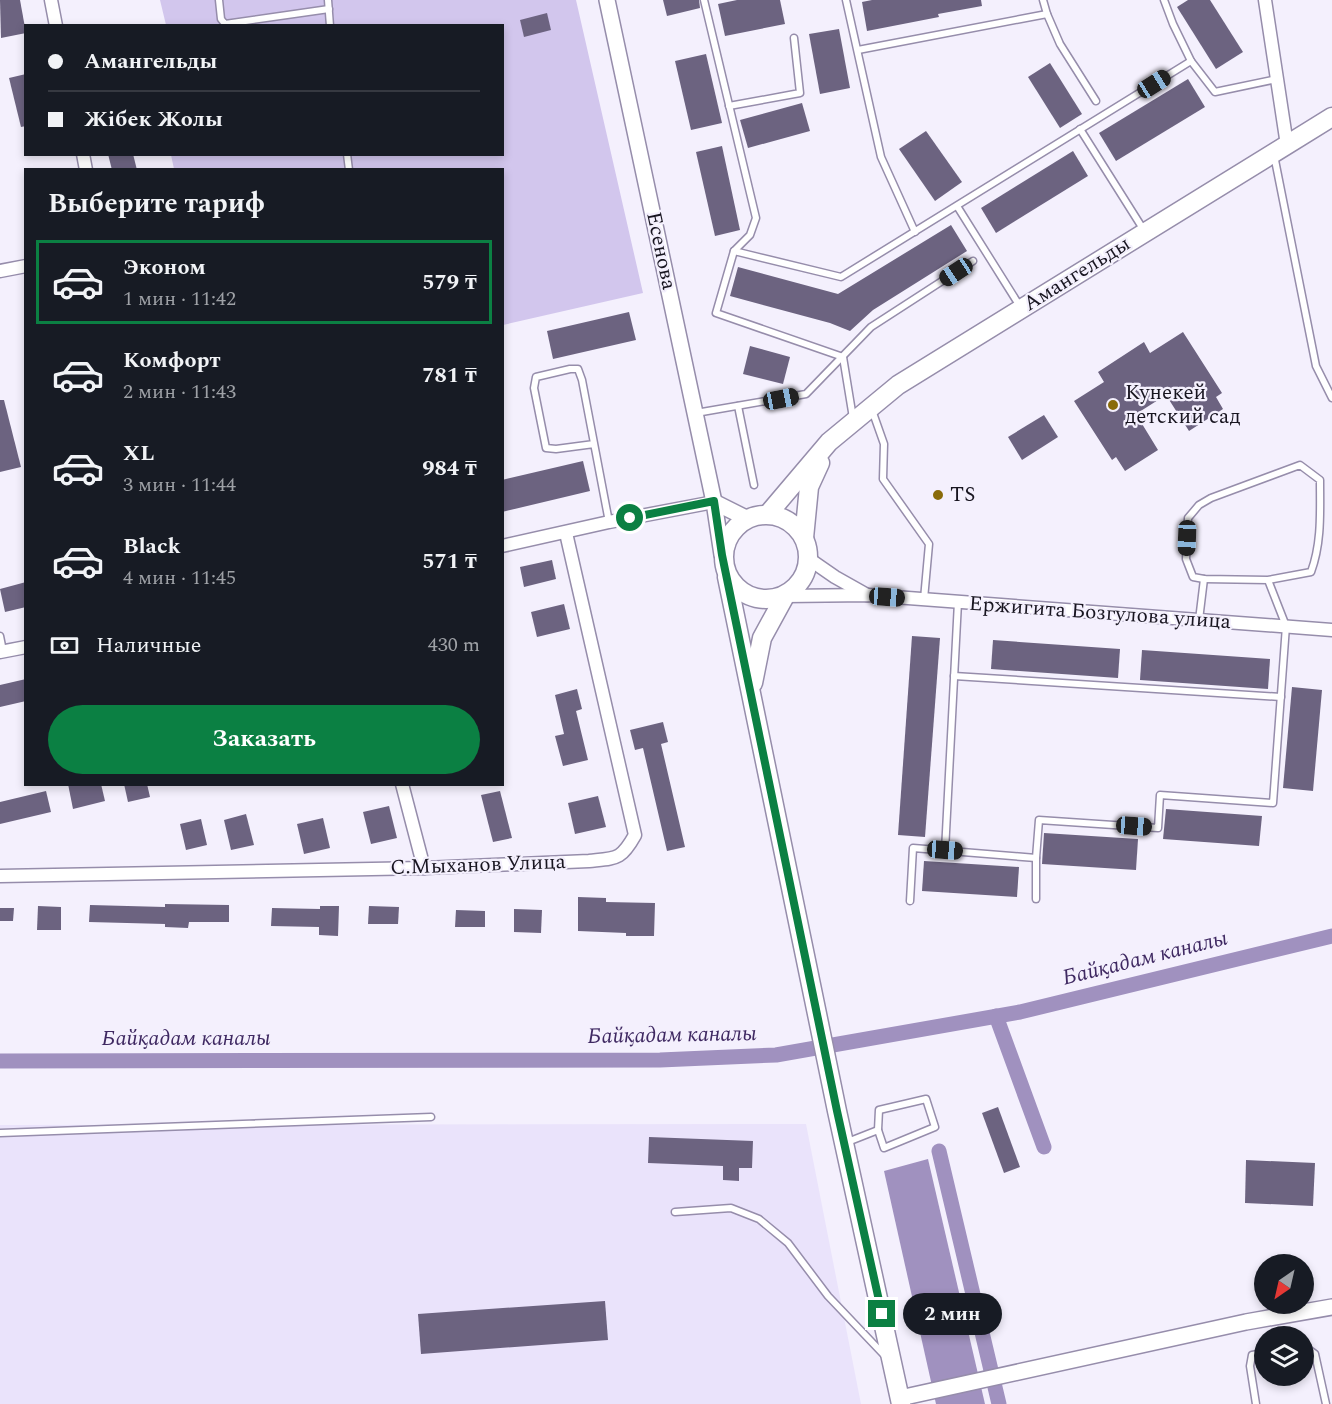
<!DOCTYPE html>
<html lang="ru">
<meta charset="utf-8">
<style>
body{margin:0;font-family:Spectral,serif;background:#242831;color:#f1f3f6;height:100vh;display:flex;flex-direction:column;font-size:22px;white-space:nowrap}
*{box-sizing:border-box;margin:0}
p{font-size:20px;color:#9ea1a6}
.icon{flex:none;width:33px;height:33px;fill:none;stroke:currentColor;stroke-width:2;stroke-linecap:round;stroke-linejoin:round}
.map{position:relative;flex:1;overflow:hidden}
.side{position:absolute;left:24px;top:168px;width:480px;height:618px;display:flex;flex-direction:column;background:#171b24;border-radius:0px;box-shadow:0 3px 9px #0003}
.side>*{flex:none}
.hud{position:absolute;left:24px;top:24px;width:480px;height:132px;border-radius:0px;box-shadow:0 3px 9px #0003;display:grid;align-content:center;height:132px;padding:0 24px;background:#171b24}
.needle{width:39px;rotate:214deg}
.fabs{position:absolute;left:1254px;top:1254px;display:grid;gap:12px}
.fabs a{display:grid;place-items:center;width:60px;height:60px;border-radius:50%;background:#171b24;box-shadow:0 3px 9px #0003;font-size:30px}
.end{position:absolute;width:27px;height:27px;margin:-14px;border:8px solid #0b8043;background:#fff;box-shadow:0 0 0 3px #fff}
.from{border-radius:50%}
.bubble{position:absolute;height:42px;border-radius:21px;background:#171b24;box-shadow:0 3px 9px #0003;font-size:20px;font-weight:700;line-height:42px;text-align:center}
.car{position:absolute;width:18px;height:36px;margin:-18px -9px;border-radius:8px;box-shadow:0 0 4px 2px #0007;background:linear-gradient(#222 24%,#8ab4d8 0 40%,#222 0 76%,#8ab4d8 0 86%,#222 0)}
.hud b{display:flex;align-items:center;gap:21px;height:57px;font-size:22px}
.hud b+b{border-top:2px solid #363941}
.hud i{width:15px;height:15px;background:#f1f3f6}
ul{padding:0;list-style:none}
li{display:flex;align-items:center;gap:18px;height:84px;margin:0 12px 9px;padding:0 12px;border:3px solid transparent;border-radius:0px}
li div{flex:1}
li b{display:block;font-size:22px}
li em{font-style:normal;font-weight:700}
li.on{border-color:#0b8043}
li>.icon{width:54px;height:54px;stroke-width:1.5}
h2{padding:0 24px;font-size:27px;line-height:72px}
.pay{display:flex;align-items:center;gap:15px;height:66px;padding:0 24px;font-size:22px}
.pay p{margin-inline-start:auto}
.primary-button{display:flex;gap:12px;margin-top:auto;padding:12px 24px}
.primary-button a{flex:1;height:69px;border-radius:36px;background:#0b8043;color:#fff;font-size:24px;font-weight:700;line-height:69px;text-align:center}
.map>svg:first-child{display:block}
</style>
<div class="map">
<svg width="1332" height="1404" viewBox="0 0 1332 1404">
<rect width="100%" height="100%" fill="#f4f0fd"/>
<path fill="#eae3fb" d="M806,1124L861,1404H0V1125Z"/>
<path fill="#d2c6ed" d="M160,0H576L643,293L503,325L502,170L174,169L171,155L502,154V26L166,25Z"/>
<path fill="#a091bf" d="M928,1159L985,1404H936L884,1171Z"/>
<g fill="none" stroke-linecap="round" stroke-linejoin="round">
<g stroke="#a091bf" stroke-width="15">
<path d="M996,1016L1044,1147"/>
<path d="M0,1061L660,1060L776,1055L1020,1012L1332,936"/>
<path d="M939,1151L999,1404"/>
</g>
</g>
<g fill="#6c6380">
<path d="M0,0H20L26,33L1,38Z"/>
<path d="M663,0H699L700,8L667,16Z"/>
<path d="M737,0H780L785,24L725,36L718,4Z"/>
<path d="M872,0H981L982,6L938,14L939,17L867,31L862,2Z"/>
<path d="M1188,0H1210L1243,52L1216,69L1177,7Z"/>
<path d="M547,13L551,30L524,37L520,20Z"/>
<path d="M839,29L850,88L820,94L809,34Z"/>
<path d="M706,54L722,123L691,130L675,61Z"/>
<path d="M1050,63L1082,114L1060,128L1028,77Z"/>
<path d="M26,74V126L21,127L9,78Z"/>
<path d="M1188,79L1205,107L1116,161L1099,133Z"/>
<path d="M802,103L810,131L748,148L740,120Z"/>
<path d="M926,131L962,182L935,201L899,149Z"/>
<path d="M722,146L740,230L715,236L696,152Z"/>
<path d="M1073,151L1088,176L996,233L981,208Z"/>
<path d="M108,154H133L137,170H112Z"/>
<path d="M951,225L967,251L873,310L850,331L830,323L730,296L738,267L838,294Z"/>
<path d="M629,312L636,340L553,359L547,331Z"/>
<path d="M1183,332L1222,393L1216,397L1223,409L1189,431L1166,395L1136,414L1158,450L1125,471L1116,457L1112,460L1074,401L1104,382L1098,372L1144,342L1150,353Z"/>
<path d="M750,346L790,357L783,384L743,374Z"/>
<path d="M0,400H4L21,467L0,472Z"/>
<path d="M1044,415L1058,437L1022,460L1008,437Z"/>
<path d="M583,461L590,491L502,512V480Z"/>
<path d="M552,560L556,579L524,587L520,567Z"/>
<path d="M26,582V607L5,612L0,589Z"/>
<path d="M564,604L570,629L537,637L531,612Z"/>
<path d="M912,636L940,638L925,837L898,835Z"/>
<path d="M993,640L1120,649L1118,678L991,669Z"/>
<path d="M1142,650L1270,659L1268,689L1140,680Z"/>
<path d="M26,679V701L0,707V685Z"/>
<path d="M1292,687L1322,690L1313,791L1283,788Z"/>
<path d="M577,689L582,709L576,711L588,760L563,766L555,736L564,734L555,695Z"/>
<path d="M663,722L668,742L661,744L685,847L667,851L643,748L635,750L630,730Z"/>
<path d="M68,784H101L105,801L73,809Z"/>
<path d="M124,784H147L150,797L128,802Z"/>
<path d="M46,791L51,812L0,824V802Z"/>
<path d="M500,791L512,838L493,842L481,795Z"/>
<path d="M598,796L606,827L575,834L568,803Z"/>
<path d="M389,806L397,838L371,844L363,812Z"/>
<path d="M1166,809L1262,816L1259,846L1163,839Z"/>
<path d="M246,814L254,845L231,850L224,820Z"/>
<path d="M323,818L330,848L304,854L297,824Z"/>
<path d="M201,819L207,845L186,850L180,824Z"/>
<path d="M1044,833L1138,839L1136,870L1042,864Z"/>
<path d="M924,861L1019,867L1017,897L922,891Z"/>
<path d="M578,897L606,898V902L655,903L654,936H626V933L578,931Z"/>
<path d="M165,904L229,905V922H189L188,928L165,927V924L89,922L90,905L165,907Z"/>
<path d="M38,906L61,907V930H37Z"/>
<path d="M320,906H339L338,936L319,935V927L271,926L272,908L320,909Z"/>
<path d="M369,906L399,907L398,924H368Z"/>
<path d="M0,908H14L13,921H0Z"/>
<path d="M514,909L542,910L541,933L514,932Z"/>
<path d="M456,910L485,911V927H455Z"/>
<path d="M998,1107L1020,1167L1004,1173L982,1113Z"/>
<path d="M649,1137L753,1141L752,1168H739V1181L723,1180V1166L648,1163Z"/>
<path d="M1246,1160L1315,1163L1313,1206L1245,1203Z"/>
<path d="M605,1301L608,1340L421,1354L418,1314Z"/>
</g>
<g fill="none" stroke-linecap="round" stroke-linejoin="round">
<defs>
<g id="service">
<path d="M219,0L221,19L225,24L329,9"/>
<path d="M328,0L330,26"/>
<path d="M704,0L756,218L750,235L734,251"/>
<path d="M846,0L881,157L915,232"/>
<path d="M1164,0L1173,24L1191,61"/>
<path d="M1047,14L1060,44L1096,101"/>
<path d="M858,50L1047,14L1043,0"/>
<path d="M729,106L800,93L794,38"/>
<path d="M1080,129L1145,232"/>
<path d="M347,154L349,170"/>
<path d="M1274,155L1316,366L1332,398"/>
<path d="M957,206L1021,308"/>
<path d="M738,406L754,485"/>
<path d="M872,410L884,444L883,479L929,544L924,599"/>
<path d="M696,413L806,394L871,327L973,261"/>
<path d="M853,418L843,357L716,313L734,251L841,277L1191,61L1215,92L1277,79"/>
<path d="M594,444L556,449L546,448L534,388L536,377L570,369H578L582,380L609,522"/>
<path d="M1199,620L1204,579"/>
<path d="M0,636L3,651"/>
<path d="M954,676L1281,697"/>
<path d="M945,851L958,602"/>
<path d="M1036,899V858"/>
<path d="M910,901L913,848L1036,858L1039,820L1158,828L1160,795L1273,803L1286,626L1268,580L1204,579L1193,577L1186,559L1188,518L1199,505L1211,498L1300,465L1320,480C1320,511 1322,542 1311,572L1268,580"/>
<path d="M926,1099L935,1127L884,1148L878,1130L879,1110Z"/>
<path d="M0,1133L431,1117"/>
<path d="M845,1143L878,1130"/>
<path d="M675,1212L731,1208L759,1219L788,1243L828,1296L886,1357"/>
<path d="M1304,1346L1315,1354L1326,1404"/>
<path d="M1256,1404L1250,1366L1252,1355L1264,1353"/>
</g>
<g id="minor">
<path d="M51,0L56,26"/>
<path d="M1265,0L1287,145"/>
<path d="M83,154L86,170"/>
<path d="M0,271L26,266"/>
<path d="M502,546L609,522L714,502"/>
<path d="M809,559L835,577L867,595"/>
<path d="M785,596L868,595L1332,630"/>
<path d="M0,652L26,647"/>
<path d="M402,784L424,868"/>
<path d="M0,876L424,868L589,861C617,858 621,860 635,835L566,533"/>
</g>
<g id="tertiary">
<path d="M607,0L714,502L722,555"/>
<path d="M714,502L746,518"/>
<path d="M900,1398L1246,1322L1332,1307"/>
</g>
<g id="secondary">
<path d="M768,514L829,442L898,385L1332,117"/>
<circle cx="766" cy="557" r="42"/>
<path d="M804,538L809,487L820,463"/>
<path d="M727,577L837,1111L901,1404"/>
<path d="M753,683L762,638L785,596"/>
</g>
</defs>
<use href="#service" stroke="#968dab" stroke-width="9"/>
<use href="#minor" stroke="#968dab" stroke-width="15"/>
<use href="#tertiary" stroke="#968dab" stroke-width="18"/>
<use href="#secondary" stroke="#968dab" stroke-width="21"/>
<use href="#service" stroke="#fff" stroke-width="6"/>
<use href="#minor" stroke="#fff" stroke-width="12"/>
<use href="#tertiary" stroke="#fff" stroke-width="15"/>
<use href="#secondary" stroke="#fff" stroke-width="18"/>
</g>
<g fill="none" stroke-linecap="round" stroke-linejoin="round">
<path stroke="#0b8043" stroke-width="8" d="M630,518L714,501L722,555L837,1111L882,1314"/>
</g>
<g fill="#896b0a" stroke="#f4f0fd" stroke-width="2">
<circle cx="1113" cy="405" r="6"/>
<circle cx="938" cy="495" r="6"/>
</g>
<g text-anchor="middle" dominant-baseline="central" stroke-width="4.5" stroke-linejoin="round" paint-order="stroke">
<g font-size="21" fill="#181520" stroke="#f4f0fd">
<text transform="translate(661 251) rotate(78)">Есенова</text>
<text transform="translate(1077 274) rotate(-32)">Амангельды</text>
<text transform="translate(1100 613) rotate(4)">Ержигита Бозгулова улица</text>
<text transform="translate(478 865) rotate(-2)">С.Мыханов Улица</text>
</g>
<g font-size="21" fill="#181520" stroke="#f4f0fd" text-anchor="start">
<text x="1125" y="393">Кунекей<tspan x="1125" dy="24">детский сад</tspan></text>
<text x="950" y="495">TS</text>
</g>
<g font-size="22" font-style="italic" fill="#3f2962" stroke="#f4f0fd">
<text transform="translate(1145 958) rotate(-14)">Байқадам каналы</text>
<text transform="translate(672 1035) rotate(-1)">Байқадам каналы</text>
<text x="186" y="1038">Байқадам каналы</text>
</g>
</g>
</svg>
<div class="fabs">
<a><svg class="needle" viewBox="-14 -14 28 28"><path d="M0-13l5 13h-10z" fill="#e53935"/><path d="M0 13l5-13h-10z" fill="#9ea1a6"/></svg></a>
<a><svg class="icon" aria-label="layers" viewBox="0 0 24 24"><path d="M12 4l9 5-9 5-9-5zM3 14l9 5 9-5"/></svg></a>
</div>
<i class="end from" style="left:630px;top:518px"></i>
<i class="end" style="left:882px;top:1314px"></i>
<div class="bubble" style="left:903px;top:1293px;width:99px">2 мин</div>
<i class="car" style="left:1154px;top:84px;rotate:58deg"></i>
<i class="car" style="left:956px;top:272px;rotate:237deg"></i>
<i class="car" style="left:781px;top:399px;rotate:79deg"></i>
<i class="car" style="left:1187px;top:538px;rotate:182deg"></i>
<i class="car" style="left:887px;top:597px;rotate:94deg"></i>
<i class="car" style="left:1134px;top:826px;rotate:94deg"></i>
<i class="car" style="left:945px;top:850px;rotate:94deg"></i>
<div class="hud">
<b><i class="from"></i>Амангельды</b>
<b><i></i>Жібек Жолы</b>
</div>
<section class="side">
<h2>Выберите тариф</h2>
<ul>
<li class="on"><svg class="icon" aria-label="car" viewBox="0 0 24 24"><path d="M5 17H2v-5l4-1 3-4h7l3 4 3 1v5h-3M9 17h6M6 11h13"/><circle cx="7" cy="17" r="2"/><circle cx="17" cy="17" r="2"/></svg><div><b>Эконом</b><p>1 мин · 11:42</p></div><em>579 ₸</em></li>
<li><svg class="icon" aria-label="car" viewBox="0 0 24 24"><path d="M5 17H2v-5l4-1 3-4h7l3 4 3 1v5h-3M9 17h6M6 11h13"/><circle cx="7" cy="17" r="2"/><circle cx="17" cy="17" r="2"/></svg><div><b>Комфорт</b><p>2 мин · 11:43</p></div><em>781 ₸</em></li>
<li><svg class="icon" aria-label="car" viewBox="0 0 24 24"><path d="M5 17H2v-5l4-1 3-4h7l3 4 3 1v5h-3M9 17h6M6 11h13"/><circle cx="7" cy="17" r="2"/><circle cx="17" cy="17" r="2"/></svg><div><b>XL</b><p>3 мин · 11:44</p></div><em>984 ₸</em></li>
<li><svg class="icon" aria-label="car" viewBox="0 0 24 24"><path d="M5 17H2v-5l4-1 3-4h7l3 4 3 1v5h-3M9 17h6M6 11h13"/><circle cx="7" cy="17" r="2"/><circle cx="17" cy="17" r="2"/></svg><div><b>Black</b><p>4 мин · 11:45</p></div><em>571 ₸</em></li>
</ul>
<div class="pay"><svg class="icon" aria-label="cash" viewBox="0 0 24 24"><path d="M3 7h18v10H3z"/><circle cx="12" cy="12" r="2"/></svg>Наличные<p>430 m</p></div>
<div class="primary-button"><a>Заказать</a></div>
</section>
</div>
